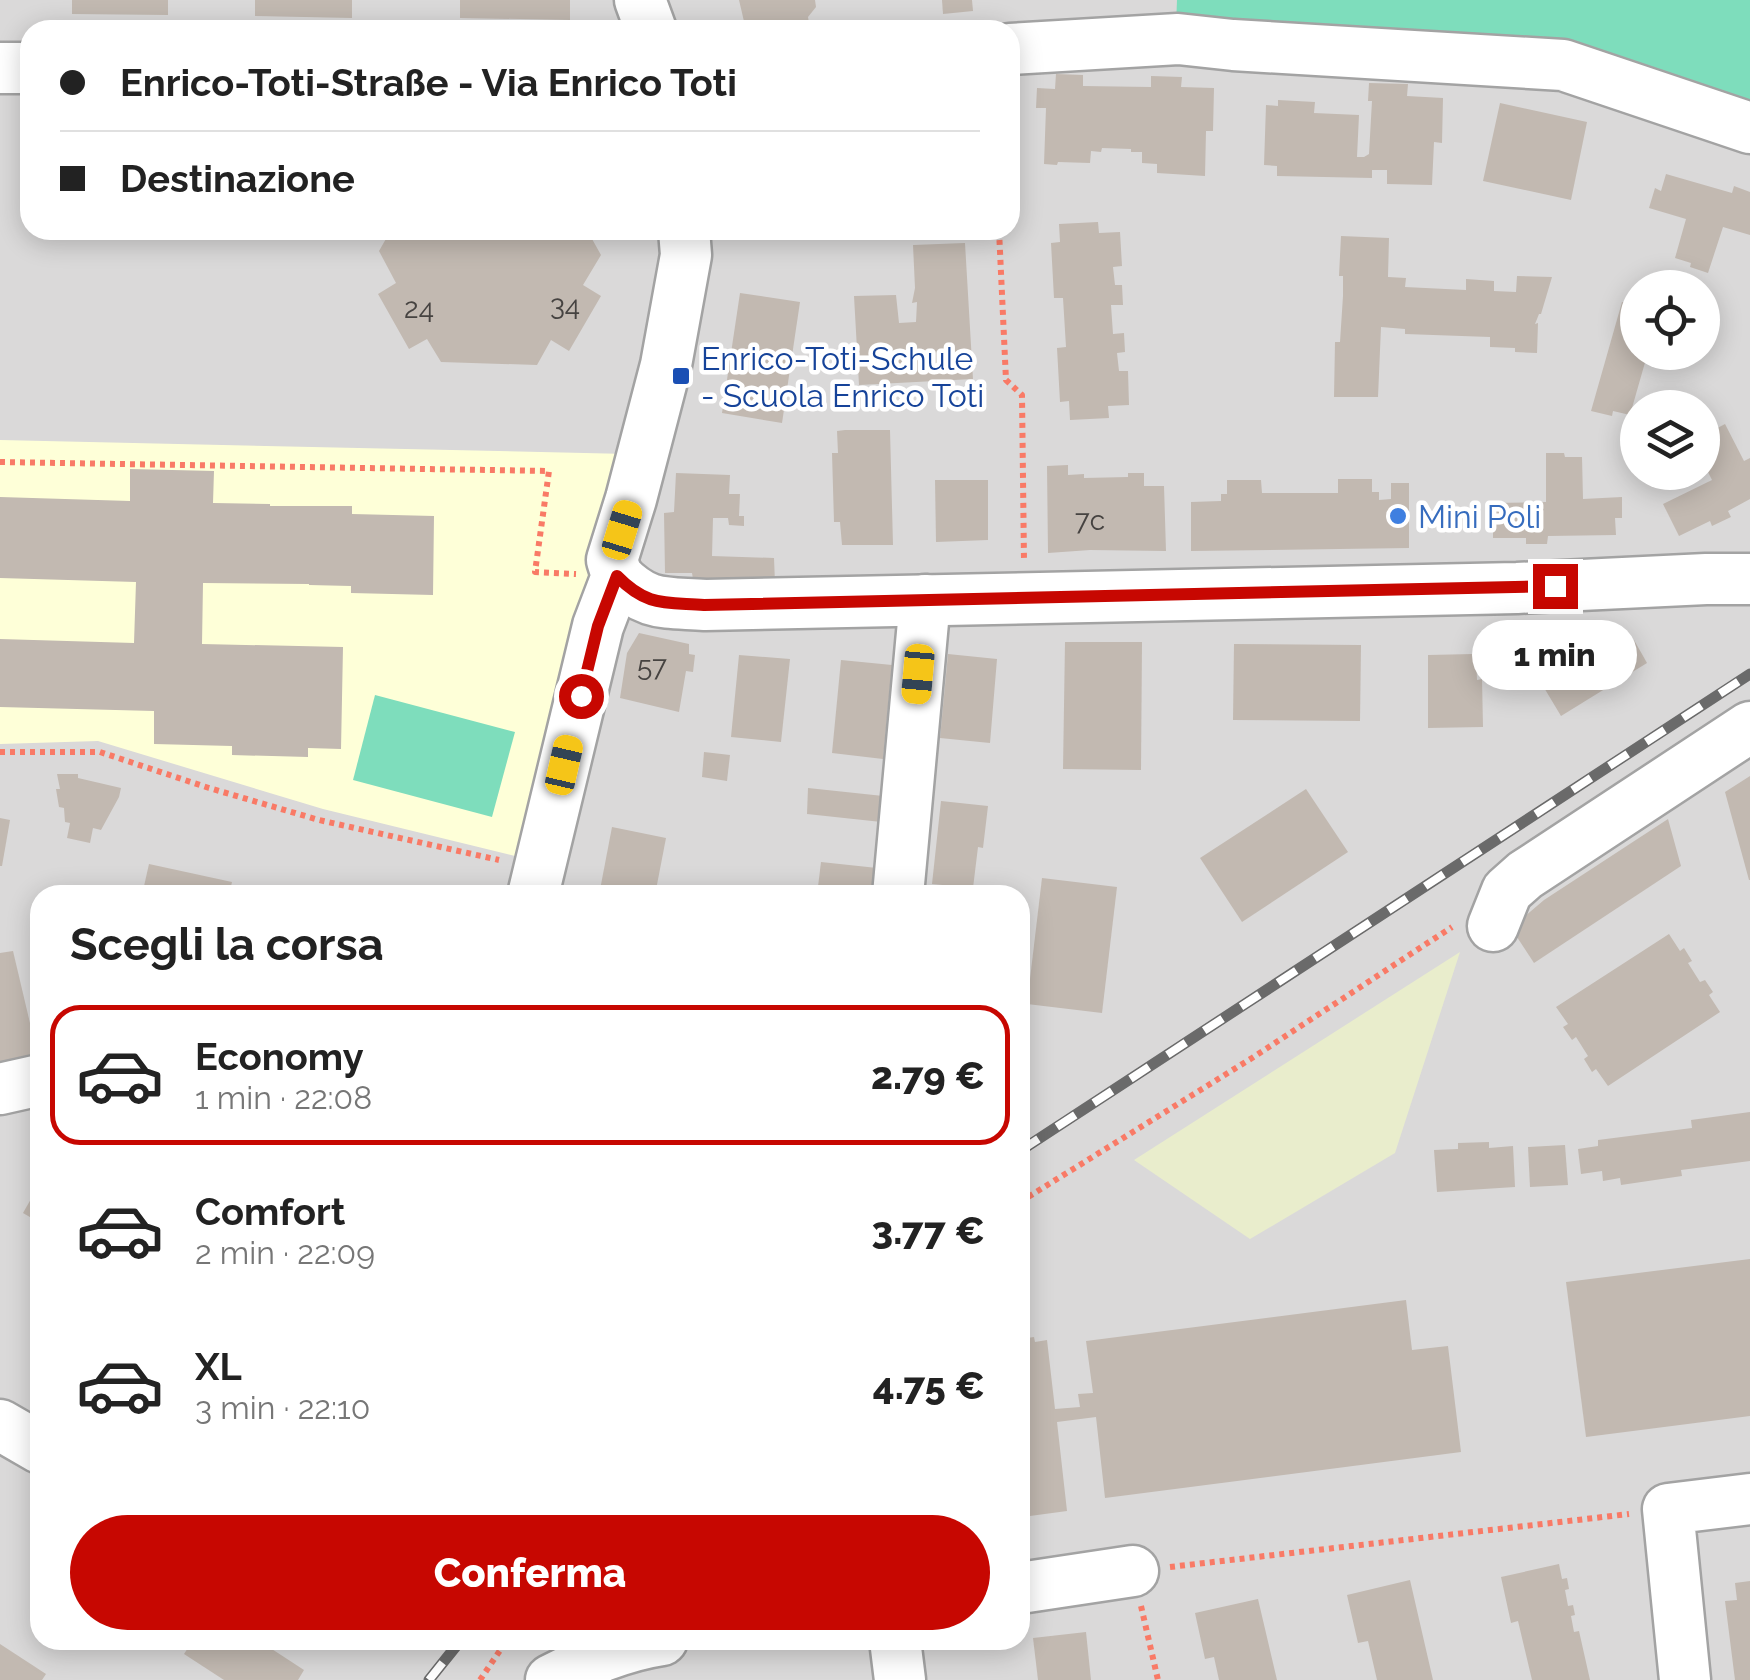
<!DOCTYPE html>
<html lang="it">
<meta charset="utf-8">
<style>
body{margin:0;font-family:Raleway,sans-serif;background:#f6f6f6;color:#222;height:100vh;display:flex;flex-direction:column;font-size:38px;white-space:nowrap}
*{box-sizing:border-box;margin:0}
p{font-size:32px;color:#767676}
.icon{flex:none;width:55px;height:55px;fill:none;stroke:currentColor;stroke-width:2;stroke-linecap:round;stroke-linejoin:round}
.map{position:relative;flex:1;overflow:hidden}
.details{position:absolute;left:30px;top:885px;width:1000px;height:765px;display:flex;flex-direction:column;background:#fff;border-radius:30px;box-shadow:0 5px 25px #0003}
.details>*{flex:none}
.top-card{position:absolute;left:20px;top:20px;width:1000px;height:220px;border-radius:30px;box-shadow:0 5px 25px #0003;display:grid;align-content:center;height:220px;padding:0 40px;background:#fff}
.fabs{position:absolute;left:1620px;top:270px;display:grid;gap:20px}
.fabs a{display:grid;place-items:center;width:100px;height:100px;border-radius:50%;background:#fff;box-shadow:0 5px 25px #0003;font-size:50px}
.end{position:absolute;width:45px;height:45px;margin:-22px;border:12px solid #c70701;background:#fff;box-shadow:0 0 0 5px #fff}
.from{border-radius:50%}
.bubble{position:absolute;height:70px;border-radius:35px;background:#fff;box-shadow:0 5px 25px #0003;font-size:32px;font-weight:800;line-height:70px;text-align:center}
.car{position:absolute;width:30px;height:60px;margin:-30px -15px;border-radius:12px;box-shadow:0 0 8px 2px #0007;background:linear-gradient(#f5c518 24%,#345 0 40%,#f5c518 0 76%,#345 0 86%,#f5c518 0)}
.top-card b{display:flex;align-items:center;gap:35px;height:95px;font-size:38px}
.top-card b+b{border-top:2px solid #e0e0e0}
.top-card i{width:25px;height:25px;background:#222}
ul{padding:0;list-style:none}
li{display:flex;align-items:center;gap:30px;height:140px;margin:0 20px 15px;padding:0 20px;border:5px solid transparent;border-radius:30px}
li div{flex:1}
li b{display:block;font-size:38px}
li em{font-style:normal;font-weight:800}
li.active{border-color:#c70701}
li>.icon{width:90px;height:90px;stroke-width:1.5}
h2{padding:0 40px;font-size:45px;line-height:120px}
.primary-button{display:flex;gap:20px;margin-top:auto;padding:20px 40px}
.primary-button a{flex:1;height:115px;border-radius:60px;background:#c70701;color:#fff;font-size:40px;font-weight:800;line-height:115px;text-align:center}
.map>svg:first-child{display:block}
</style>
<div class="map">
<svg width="1750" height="1680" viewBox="0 0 1750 1680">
<rect width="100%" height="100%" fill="#edeae1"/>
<path fill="#dad9d9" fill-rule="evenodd" d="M0,0H1750V1680H0ZM30,30H1010V230H30ZM1638,288H1702V352H1638ZM1638,408H1702V472H1638ZM40,895H1020V1640H40Z"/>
<path fill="#feffd8" d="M0,440L628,454L519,857L323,809L98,741L0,744Z"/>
<path fill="#e9edcc" d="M1460,952L1395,1153L1250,1239L1134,1160Z"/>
<g fill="#7eddbc">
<path d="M1177,0H1750V110L1176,27Z"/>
<path d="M375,695L515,732L492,817L353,780Z"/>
</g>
<g fill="#c2b9b1">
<path d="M72,0H168V15L72,14Z"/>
<path d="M255,0H352V18L255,16Z"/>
<path d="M460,0H570V20L460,18Z"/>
<path d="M739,0H815L816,7L808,17L810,29L746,30Z"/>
<path d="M942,0H972L973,11L943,14Z"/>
<path d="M1056,74L1083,75V86L1151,87V76L1182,77L1181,87L1214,88L1213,131H1206L1205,176L1157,173V164L1142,163V152H1131V149L1102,148L1101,152L1091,151L1090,163L1058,162L1057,165L1044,164L1046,108H1036L1037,88L1055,89Z"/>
<path d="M1369,83L1408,84L1407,96L1443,98L1442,143L1434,142L1432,185L1387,184V170H1372V178L1277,176V166L1264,165L1266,105L1278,106V100L1315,102L1314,113L1359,115L1357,157H1364L1369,154L1372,101H1368Z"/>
<path d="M1500,103L1587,122L1571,200L1483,181Z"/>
<path d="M1666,174L1732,193L1734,186L1750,192V235L1723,227L1708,273L1690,267L1691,263L1675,258L1686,219L1649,208L1655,188L1661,191Z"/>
<path d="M1098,222L1099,233L1120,232L1122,266L1113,267L1115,285H1122L1123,305H1111L1113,334L1124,333L1125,352L1117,353L1119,371H1128L1129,405L1108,406L1109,418L1070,420L1069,401L1060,402L1057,348L1066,347L1063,298H1054L1051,243L1060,242L1059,224Z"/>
<path d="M49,230H104V236L49,234Z"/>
<path d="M190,230H276V237L190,236Z"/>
<path d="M391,230H587L601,255L583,285L601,296L569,351L551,340L537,365L441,362L427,339L409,349L378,294L396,283L379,251Z"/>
<path d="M1341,236L1389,238L1388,277L1406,278L1405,287L1466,290V279L1494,281V291L1516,292L1517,276L1552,277L1541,314H1539L1535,324L1538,323L1537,353L1515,352V348L1490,347V337L1405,334V329L1381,327L1378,397H1334L1335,342H1340L1343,296V276H1339Z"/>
<path d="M965,243L973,379L859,385L854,296L896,295L899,323L916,322L917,302L912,303L915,288L913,245Z"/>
<path d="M740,293L800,302L782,423L722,413Z"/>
<path d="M1622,302L1638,306V352H1648L1630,415L1613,411L1612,416L1591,411Z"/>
<path d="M1725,424L1744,461L1750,458V499L1728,511L1731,517L1712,526L1710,521L1679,536L1663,504L1712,480L1702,460V430L1708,428L1710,432Z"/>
<path d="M845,430H890L893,545H842L840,522H834L832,453H838L837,431Z"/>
<path d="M1546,453H1564L1565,457H1582L1583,499L1622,497V518H1615L1616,535L1548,536L1547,544H1526V538H1493V503L1546,502Z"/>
<path d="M1068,465V475L1084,474V478L1128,477V473H1144V486H1164L1166,551L1090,550L1048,553L1047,466Z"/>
<path d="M130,469L214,471L213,503L270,504V506H352V514L434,516L433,595L351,593V586L309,585V584L203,583L202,644L343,647L341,749L308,748V757L232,755V746L154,744V711L0,707V639L134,643L136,582L0,578V497L130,501Z"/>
<path d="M676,473L730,475L729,494H740L739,516H744V526L729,525L728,518H713L712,556L774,558L775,583L694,585L692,573H665L664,513L674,512Z"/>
<path d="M1338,479H1372V492H1379V500L1391,499V483H1409V548L1191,551V502L1221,501V494H1227V480H1261L1262,493H1338Z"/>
<path d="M935,480H988V540L936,542Z"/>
<path d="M639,633L689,644V654L695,655L693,672L686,671L679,712L620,698L627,653Z"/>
<path d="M1634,640L1647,663L1561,716L1537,676L1589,644Z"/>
<path d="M1065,642H1142L1141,770L1063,769Z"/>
<path d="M1234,644L1361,645L1360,721L1233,720Z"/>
<path d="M948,654L997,659L990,743L940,738Z"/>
<path d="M1473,654H1476L1477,680L1482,679L1483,727L1428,728V655Z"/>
<path d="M739,655L790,659L781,742L731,737Z"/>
<path d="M841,660L892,665L883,759L832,753Z"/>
<path d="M704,752L730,755L727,781L702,777Z"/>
<path d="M57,774H78V778L121,788L119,797L101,830L93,828L90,843L67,838L70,823L65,822L64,808L59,807L56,789H60Z"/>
<path d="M1750,776V880H1749L1725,792Z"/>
<path d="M808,788L902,798L900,824L807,814Z"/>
<path d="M1306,789L1348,852L1242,922L1200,858Z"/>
<path d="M941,801L988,806L983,848L978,847L973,888L932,884Z"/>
<path d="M0,818L10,820L2,866H0Z"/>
<path d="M1668,819L1681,866L1534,963L1511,928L1544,900Z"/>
<path d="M612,827L666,838L655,895H599Z"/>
<path d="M821,862L877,868L874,895H817Z"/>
<path d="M149,864L232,882L229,895H142Z"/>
<path d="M1042,878L1117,887L1102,1013L1027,1004Z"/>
<path d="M1669,934L1680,951L1684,948L1692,961L1688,963L1700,982L1705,980L1713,992L1709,995L1720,1012L1608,1086L1596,1069L1592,1072L1584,1059L1588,1056L1576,1037L1572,1040L1563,1027L1568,1024L1556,1007Z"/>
<path d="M13,951L38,1057L0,1065V953Z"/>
<path d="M1750,1112V1161L1681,1170L1682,1176L1621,1185L1620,1178L1603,1181L1602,1171L1581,1174L1578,1149L1598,1146V1140L1692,1128L1691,1120Z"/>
<path d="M1489,1142V1148L1513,1146L1515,1187L1437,1192L1434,1150L1458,1149V1143Z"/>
<path d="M1565,1145L1568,1185L1530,1187L1528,1147Z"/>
<path d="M40,1183V1223L23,1213Z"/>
<path d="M1750,1259V1416L1586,1437L1566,1282Z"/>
<path d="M1406,1300L1412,1350L1448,1346L1461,1452L1105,1498L1096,1417L1057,1422L1067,1511L1030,1516L1028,1507L1020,1508V1339L1034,1337L1035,1342L1047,1340L1055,1409L1080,1407L1078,1394L1093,1393L1086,1341Z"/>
<path d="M1559,1564L1562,1579L1567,1578L1569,1589L1565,1590L1568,1606L1573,1605L1575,1615L1571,1616L1574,1632L1579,1631L1590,1680H1532L1518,1621L1511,1623L1501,1577Z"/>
<path d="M1410,1580L1433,1680H1377L1368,1641L1358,1643L1347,1595Z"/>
<path d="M1750,1581V1680H1735L1725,1601L1737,1600L1735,1583Z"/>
<path d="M1258,1599L1277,1680H1219L1214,1657L1205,1659L1195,1613Z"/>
<path d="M1086,1632L1091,1680H1038L1033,1638Z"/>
<path d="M193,1640H258L304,1670L298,1680H224L184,1654Z"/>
<path d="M0,1644L46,1674L42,1680H0Z"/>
</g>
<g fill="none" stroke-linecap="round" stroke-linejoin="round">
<defs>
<g id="minor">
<path d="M640,0L651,30"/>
<path d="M1010,49L1178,39L1233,45L1563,65L1750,128"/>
<path d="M0,68H30"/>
<path d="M617,576C647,607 664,602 705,605L1517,588L1706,579H1750"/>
<path d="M533,895L598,626L617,576L612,560L631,499L666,365L686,255L684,230"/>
<path d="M898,895L925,600"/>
<path d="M1493,926L1507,891L1525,875L1750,727"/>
<path d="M0,1089L40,1080"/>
<path d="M0,1425L40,1448"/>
<path d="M1020,1588L1133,1571"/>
<path d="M895,1640L900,1680"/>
<path d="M551,1680C586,1662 622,1646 662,1640"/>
<path d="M1685,1680L1668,1509L1750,1499"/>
</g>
</defs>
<use href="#minor" stroke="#a3a3a3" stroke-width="55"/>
<g stroke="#f97a66" stroke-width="6" stroke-dasharray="5 5" stroke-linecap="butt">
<path d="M999,230L1006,380L1022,395L1024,561"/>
<path d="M0,462L549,471L535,572L576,574"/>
<path d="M0,752H100L209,788L319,820L499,860"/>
<path d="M1020,1202L1252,1058L1452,927"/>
<path d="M1170,1567L1629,1514"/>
<path d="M1141,1606L1158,1680"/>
<path d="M480,1680L507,1640"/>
</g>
<use href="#minor" stroke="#fff" stroke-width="50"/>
<defs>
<g id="rail">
<path d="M1020,1151L1750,674"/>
<path d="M429,1680L461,1640"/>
</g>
</defs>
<use href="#rail" stroke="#6a6a6a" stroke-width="11"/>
<use href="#rail" stroke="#fff" stroke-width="8" stroke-dasharray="22" stroke-linecap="butt"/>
</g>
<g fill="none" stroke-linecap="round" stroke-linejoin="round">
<path stroke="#c70701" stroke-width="12" d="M581,696L598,626L617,576C647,607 665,602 704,605L1555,586"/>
</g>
<rect fill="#1a4fb4" stroke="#fff" stroke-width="4" x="671" y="366" width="20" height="20" rx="5"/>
<circle fill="#3f7fe0" stroke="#fff" stroke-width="4" cx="1398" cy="516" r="10"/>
<g text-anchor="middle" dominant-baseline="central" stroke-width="9" stroke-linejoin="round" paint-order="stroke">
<g font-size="28" fill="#464341">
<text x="565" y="305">34</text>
<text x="419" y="308">24</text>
<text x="1090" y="520">7c</text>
<text x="652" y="666">57</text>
</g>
<g font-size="32" fill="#164399" stroke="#fff" text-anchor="start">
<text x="701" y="358">Enrico-Toti-Schule<tspan x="701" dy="37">- Scuola Enrico Toti</tspan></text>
</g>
<g font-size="32" fill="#366cbe" stroke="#fff" text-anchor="start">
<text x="1418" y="516">Mini Poli</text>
</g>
</g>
</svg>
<div class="fabs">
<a><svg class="icon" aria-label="locate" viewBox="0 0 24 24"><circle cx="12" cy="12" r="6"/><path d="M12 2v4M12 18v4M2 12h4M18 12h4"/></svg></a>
<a><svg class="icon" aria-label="layers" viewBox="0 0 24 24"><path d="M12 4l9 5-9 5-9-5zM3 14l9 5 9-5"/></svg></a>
</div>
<i class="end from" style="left:581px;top:696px"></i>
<i class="end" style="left:1555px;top:586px"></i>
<div class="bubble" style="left:1472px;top:620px;width:165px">1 min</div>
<i class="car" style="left:622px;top:530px;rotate:17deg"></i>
<i class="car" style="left:918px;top:674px;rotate:185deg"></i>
<i class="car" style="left:564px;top:765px;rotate:13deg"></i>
<div class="top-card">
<b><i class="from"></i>Enrico-Toti-Straße - Via Enrico Toti</b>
<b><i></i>Destinazione</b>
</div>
<section class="details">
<h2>Scegli la corsa</h2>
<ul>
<li class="active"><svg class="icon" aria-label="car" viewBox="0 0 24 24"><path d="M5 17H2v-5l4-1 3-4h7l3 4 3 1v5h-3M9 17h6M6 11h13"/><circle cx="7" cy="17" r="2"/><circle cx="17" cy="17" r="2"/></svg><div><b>Economy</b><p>1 min · 22:08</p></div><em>2.79 €</em></li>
<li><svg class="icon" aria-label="car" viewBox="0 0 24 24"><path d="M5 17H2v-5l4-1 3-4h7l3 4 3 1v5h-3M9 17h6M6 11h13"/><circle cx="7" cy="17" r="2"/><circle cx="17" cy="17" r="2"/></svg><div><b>Comfort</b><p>2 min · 22:09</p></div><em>3.77 €</em></li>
<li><svg class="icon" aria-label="car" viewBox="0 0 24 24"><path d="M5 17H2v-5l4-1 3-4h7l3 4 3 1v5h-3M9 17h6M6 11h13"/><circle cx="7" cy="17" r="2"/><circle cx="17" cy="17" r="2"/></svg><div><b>XL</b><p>3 min · 22:10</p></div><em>4.75 €</em></li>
</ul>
<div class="primary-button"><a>Conferma</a></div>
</section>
</div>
